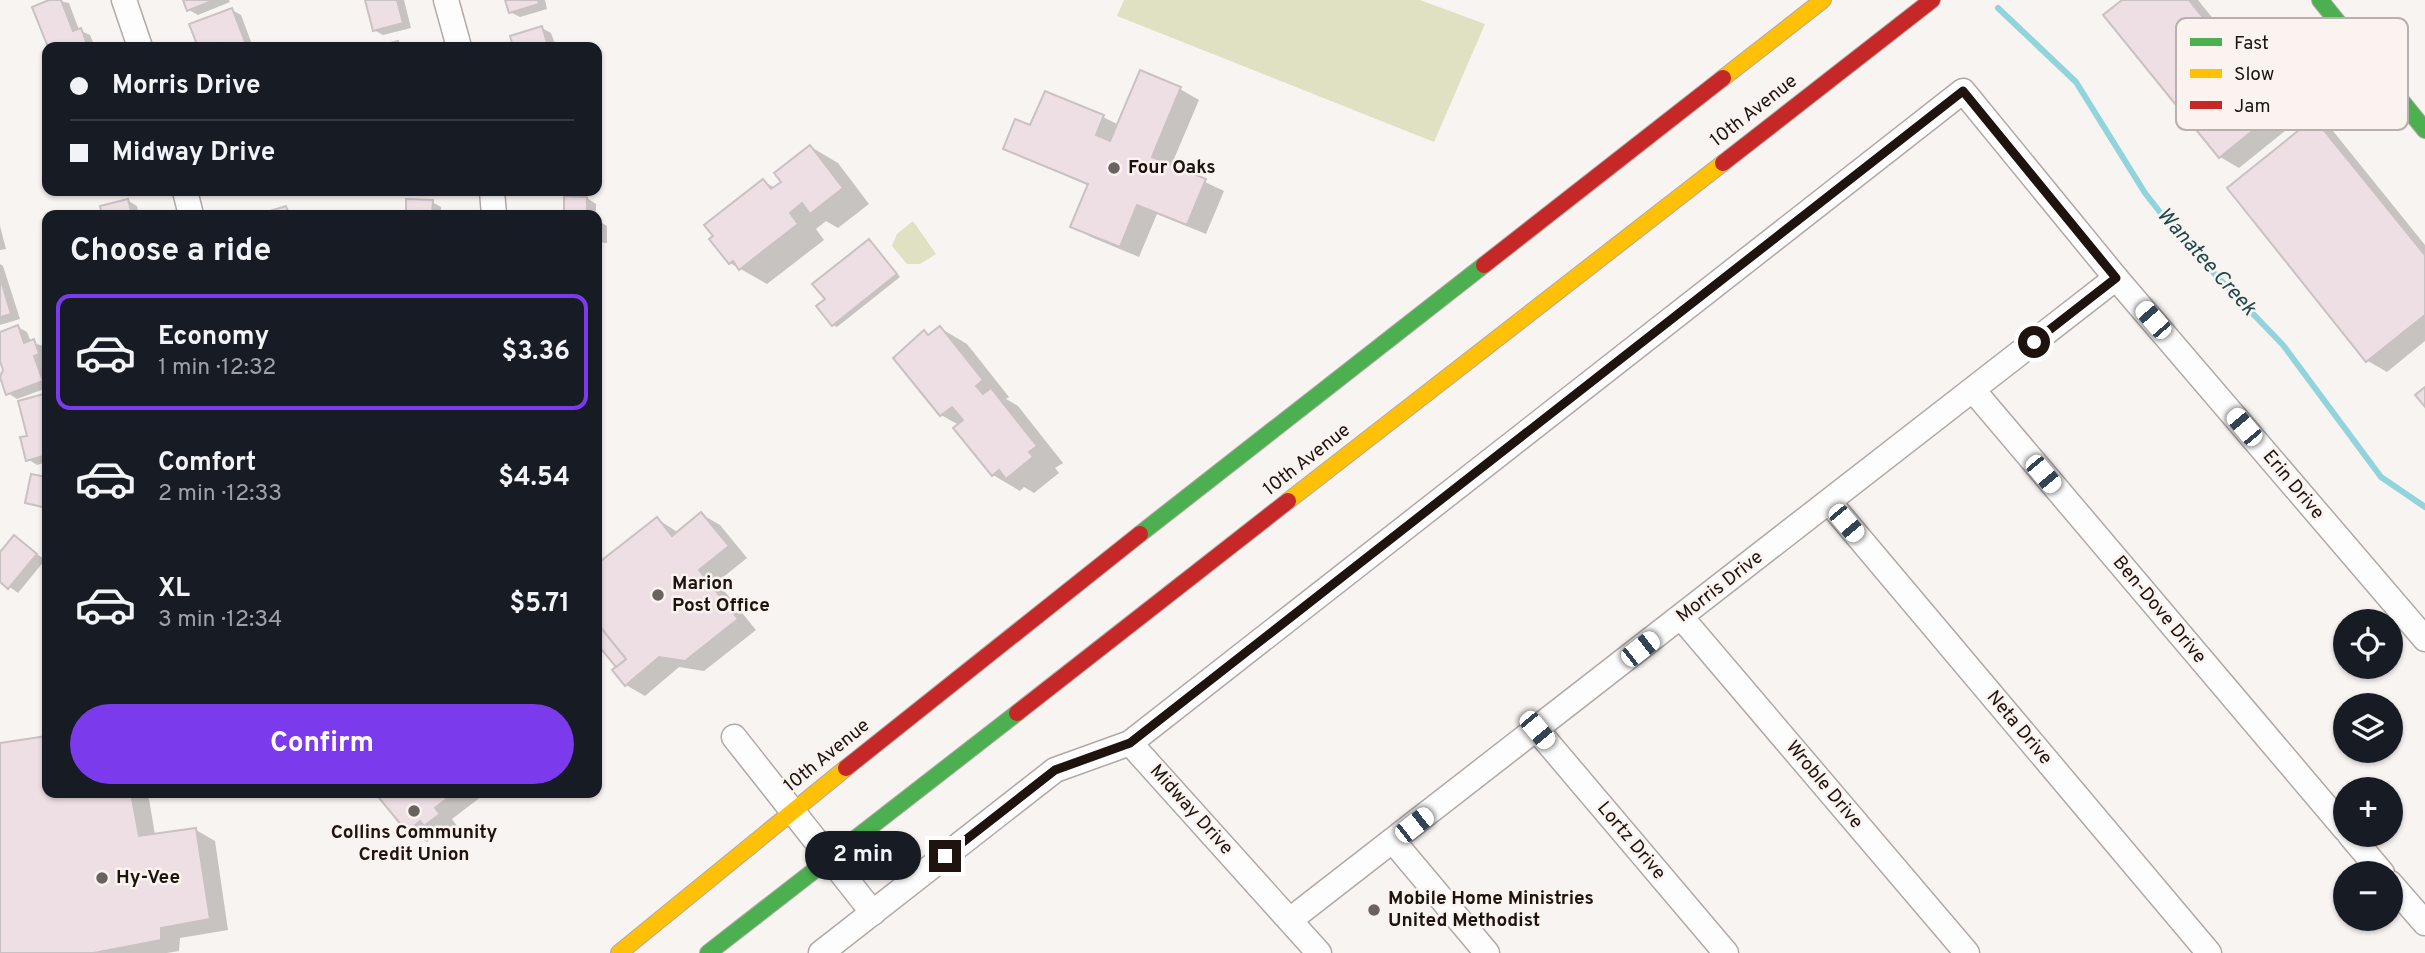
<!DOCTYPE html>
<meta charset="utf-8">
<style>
body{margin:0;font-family:Overpass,sans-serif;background:#20242c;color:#f1f3f6;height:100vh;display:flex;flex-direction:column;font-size:26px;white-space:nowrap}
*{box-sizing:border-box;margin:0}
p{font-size:23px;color:#9ea1a6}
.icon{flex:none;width:38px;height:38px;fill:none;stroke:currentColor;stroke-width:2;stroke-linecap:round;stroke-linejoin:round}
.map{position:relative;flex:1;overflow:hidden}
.sheet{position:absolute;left:42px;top:210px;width:560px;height:588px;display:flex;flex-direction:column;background:#171b24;border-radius:14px;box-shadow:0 2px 5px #0004}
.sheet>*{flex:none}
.banner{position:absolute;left:42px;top:42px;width:560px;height:154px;border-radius:14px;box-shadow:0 2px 5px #0004;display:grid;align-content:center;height:154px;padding:0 28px;background:#171b24}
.buttons{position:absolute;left:2333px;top:609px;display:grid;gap:14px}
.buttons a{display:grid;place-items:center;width:70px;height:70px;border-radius:50%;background:#171b24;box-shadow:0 2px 5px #0004;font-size:35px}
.end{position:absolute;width:32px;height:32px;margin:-16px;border:9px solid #1e130e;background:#fff;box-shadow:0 0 0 4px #fff}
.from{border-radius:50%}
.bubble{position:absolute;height:49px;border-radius:24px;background:#171b24;box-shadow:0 2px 5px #0004;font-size:23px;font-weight:700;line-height:49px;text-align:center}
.car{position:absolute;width:21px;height:42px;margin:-21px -10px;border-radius:9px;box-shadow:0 0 5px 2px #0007;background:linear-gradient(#fff 24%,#345 0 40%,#fff 0 76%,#345 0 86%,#fff 0)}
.banner b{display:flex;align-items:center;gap:24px;height:66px;font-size:26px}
.banner b+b{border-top:2px solid #363941}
.banner i{width:18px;height:18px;background:#f1f3f6}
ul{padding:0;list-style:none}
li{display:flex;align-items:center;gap:21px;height:116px;margin:0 14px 10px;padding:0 14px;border:4px solid transparent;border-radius:14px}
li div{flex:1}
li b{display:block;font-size:26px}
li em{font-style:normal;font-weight:700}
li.active{border-color:#7c3aed}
li>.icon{width:63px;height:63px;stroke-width:1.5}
h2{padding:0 28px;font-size:32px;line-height:84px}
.cta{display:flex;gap:14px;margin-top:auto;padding:14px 28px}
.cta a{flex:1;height:80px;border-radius:42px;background:#7c3aed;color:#fff;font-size:28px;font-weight:700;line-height:80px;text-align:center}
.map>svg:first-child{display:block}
</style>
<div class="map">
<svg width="2425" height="953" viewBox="0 0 2425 953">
<rect width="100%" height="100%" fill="#f8f4f2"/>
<g fill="#e0e1c2">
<path d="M1124,0H1420L1485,24L1434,142L1117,16Z"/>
<path d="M913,221L936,254L920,264H907L892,246L897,234Z"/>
</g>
<g fill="#0003">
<path d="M54,0L69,3L79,30L90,35L95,47H50L34,8Z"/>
<path d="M185,0H229L230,2L198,15L189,10Z"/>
<path d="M366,0H404L411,28L383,35L374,30Z"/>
<path d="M507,0H545L547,9L520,17L510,12Z"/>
<path d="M2125,0H2198L2296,122L2239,168L2220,157L2106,15Z"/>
<path d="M232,10L241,15L253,47H200L192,25Z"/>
<path d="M542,28L551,33L555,44L560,47H515L512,37Z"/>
<path d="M1180,89L1199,100L1171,166L1224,191L1206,234L1157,214L1139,257L1091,237L1072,226L1089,186L1005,148L1031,127L1103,117L1119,125Z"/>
<path d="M2315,120L2333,131L2425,245V341L2387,372L2368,361L2229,188Z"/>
<path d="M597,140L601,166H597Z"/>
<path d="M811,147L838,163L869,204L838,228L826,221L816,229L824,240L767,284L730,263L763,181L775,188Z"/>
<path d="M270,191H296L279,196Z"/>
<path d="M566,198H587L596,204V215H565Z"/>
<path d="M127,200L137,206L139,215H104L102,207Z"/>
<path d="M408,201L432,202L441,207V215H407Z"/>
<path d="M286,208L296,215H262Z"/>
<path d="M597,220L607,226V243L597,242V247Z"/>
<path d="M0,226L6,249L0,250Z"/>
<path d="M869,241L900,277L837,327L833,325L827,300Z"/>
<path d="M0,264L3,266L20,319L0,325Z"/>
<path d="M18,327L27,332L31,342L43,346L47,359L42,361L47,388L17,399L8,393L0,373L5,371L0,355V334Z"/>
<path d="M940,328L967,344L1009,397L1006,399L1018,406L1063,463L1055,468L1059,473L1034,493L1024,487L1020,491L993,475L959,425L941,415L924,332L930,335Z"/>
<path d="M47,395V462L37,465L28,459L29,437L20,402Z"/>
<path d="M32,476L47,479V510L27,502Z"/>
<path d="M701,514L720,525L747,558L717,582L756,630L704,671L679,667L645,696L626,685L619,667L600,645L597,647V567L657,519L679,533Z"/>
<path d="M14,537L45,560L18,593L0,580V554Z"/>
<path d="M47,738V793H148L155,835L196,830L215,841L228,930L180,938L179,951L167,953H0V745Z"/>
<path d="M378,793H486L452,819L457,826L444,836L438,832L427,842L408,831Z"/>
</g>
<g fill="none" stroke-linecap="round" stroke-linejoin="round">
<path stroke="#91d4dc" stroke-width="6" d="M1998,8L2076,82L2145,193L2181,239L2283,345L2381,477L2425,507"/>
</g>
<g fill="#eedfe4" stroke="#cac1c3" stroke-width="2">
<path d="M49,0H61L73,31L81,28L88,47H48L32,7Z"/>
<path d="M183,0H214L187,11Z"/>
<path d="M365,0H397L403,23L373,31Z"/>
<path d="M505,0H538L539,4L509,13Z"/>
<path d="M2122,0H2189L2278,110L2219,158L2103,15Z"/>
<path d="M232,8L247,47H221L220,43L198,47L189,24Z"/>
<path d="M542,26L548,46L556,43L557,47H513L510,36Z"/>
<path d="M398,41L399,47H376Z"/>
<path d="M1140,70L1181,87L1152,157L1206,179L1187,225L1137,205L1120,247L1070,227L1088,184L1003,149L1015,119L1030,125L1045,91L1104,115L1096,135L1110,141Z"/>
<path d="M2314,118L2425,255V315L2366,362L2227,188Z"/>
<path d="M810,145L843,188L810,214L802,203L790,213L798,224L739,270L733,261L729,264L709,239L713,236L704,225L763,179L771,189L781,182L774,173Z"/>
<path d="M564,196L587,197V215H564Z"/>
<path d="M128,199L132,215H102L100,206Z"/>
<path d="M406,199L433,200L432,215H389H406Z"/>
<path d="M286,206L289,215H257Z"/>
<path d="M869,239L897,274L832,326L816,306L825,299L812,284Z"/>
<path d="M0,277L11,314L0,317Z"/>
<path d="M18,325L24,343L34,339L39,354L34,356L43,381L6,395L0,377L3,370L0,361V332Z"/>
<path d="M940,326L983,380L976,386L983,394L991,388L1037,446L1029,452L1033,457L1006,479L999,470L992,476L953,428L963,420L952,407L940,416L893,358L924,330L928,335Z"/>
<path d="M2425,387V407L2415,395Z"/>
<path d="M47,393V455L26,461L20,437L27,436L18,401Z"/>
<path d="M31,474L47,477V508L25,503Z"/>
<path d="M701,512L729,546L699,570L738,619L685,661L659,657L625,686L612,670L626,659L597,623V564L657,517L672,536Z"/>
<path d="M14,535L37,554L8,589L0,582V552Z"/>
<path d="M597,623L626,659L616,667L597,644Z"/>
<path d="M47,736V793H131L139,836L196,828L210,919L161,928V940L94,953H0V743Z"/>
<path d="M375,793H454L435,808L440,814L424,826L420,821L407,832Z"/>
</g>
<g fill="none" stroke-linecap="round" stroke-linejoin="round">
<defs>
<g id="street">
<path d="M124,0L140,47"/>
<path d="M446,0L459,47"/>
<path d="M185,191L191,215"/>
<path d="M492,191L494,215"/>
<path d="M1973,390L2345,829"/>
<path d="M1829,502L2209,953"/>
<path d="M1681,617L1967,953"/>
<path d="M1537,730L1726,953"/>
<path d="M734,737L873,913"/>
<path d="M1130,743L1319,953"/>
<path d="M2350,835L2382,873"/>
<path d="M1393,841L1487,953"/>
<path d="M2390,883L2425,923"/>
<path d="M1290,920L2116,278"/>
<path d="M821,953L1055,770L1130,743L1963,91L2116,278L2425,639"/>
</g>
<g id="fast">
<path d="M2320,0L2425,130"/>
<path d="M1140,534L1484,265"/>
<path d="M708,953L1017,713"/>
</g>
<g id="slow">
<path d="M1723,78L1823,0"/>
<path d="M1288,501L1723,163"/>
<path d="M619,953L846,768"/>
</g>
<g id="jam">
<path d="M1723,163L1932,0"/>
<path d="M1484,265L1723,78"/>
<path d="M1017,713L1288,501"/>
<path d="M846,768L1140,534"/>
</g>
</defs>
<use href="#street" stroke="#b0a9a6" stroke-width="27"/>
<use href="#fast" stroke="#b0a9a6" stroke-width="18"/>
<use href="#slow" stroke="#b0a9a6" stroke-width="18"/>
<use href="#jam" stroke="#b0a9a6" stroke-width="18"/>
<use href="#street" stroke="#fefdfd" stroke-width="24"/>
<use href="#fast" stroke="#4caf50" stroke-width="16"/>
<use href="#slow" stroke="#ffc107" stroke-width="16"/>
<use href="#jam" stroke="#c62828" stroke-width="16"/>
</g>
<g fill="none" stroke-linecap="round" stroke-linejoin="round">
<path stroke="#1e130e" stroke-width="9" d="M945,856L1055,770L1130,743L1963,91L2116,278L2034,342"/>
</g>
<g fill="#6a625e" stroke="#faf3f0" stroke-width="2.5">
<circle cx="1114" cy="168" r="7"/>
<circle cx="658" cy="595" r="7"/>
<circle cx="414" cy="811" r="7"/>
<circle cx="102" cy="878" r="7"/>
<circle cx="1374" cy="910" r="7"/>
</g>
<g text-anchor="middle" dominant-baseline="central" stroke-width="5" stroke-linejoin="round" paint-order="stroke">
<g font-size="19" fill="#1e130e" stroke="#faf3f0">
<text transform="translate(1754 111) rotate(-38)">10th Avenue</text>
<text transform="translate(1307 460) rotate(-38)">10th Avenue</text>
<text transform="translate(2293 485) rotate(50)">Erin Drive</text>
<text transform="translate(1720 587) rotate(-38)">Morris Drive</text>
<text transform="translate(2159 610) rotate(50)">Ben-Dove Drive</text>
<text transform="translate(2019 728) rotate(50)">Neta Drive</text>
<text transform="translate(827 756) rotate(-39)">10th Avenue</text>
<text transform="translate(1824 785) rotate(50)">Wroble Drive</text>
<text transform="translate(1191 810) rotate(48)">Midway Drive</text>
<text transform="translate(1631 841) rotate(50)">Lortz Drive</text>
</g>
<g font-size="19" font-weight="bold" fill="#1e130e" stroke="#faf3f0" text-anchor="start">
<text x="1128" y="168">Four Oaks</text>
<text x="672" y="584">Marion<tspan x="672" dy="22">Post Office</tspan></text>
<text x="414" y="833" text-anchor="middle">Collins Community<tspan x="414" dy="22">Credit Union</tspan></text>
<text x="116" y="878">Hy-Vee</text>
<text x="1388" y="899">Mobile Home Ministries<tspan x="1388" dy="22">United Methodist</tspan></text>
</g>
<g font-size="21" font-style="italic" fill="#1b484c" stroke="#faf3f0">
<text transform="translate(2206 262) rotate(48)">Wanatee Creek</text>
</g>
</g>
<rect x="2176" y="18" width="232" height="112" rx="10" fill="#faf3f0" stroke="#b8b0ac" stroke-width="2"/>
<rect x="2190" y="38" width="32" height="8" fill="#4caf50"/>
<rect x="2190" y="69" width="32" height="9" fill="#ffc107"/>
<rect x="2190" y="101" width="32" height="8" fill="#c62828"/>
<g font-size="19" fill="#1e130e">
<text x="2234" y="49">Fast</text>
<text x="2234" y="80">Slow</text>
<text x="2234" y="112">Jam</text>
</g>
</svg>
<div class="buttons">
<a><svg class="icon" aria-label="locate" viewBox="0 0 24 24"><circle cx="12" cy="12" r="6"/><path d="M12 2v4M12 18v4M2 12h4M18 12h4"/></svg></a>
<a><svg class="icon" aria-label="layers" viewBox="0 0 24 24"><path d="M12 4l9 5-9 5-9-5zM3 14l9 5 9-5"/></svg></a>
<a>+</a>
<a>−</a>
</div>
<i class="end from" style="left:2034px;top:342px"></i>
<i class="end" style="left:945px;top:856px"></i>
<div class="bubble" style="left:805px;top:831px;width:116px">2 min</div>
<i class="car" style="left:2153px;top:320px;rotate:319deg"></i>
<i class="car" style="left:2244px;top:427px;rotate:320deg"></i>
<i class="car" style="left:2043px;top:474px;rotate:140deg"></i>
<i class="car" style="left:1846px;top:523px;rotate:140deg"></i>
<i class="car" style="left:1640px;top:649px;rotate:52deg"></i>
<i class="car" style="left:1537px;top:730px;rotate:140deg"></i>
<i class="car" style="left:1414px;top:825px;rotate:52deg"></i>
<div class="banner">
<b><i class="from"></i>Morris Drive</b>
<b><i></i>Midway Drive</b>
</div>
<section class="sheet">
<h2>Choose a ride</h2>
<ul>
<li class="active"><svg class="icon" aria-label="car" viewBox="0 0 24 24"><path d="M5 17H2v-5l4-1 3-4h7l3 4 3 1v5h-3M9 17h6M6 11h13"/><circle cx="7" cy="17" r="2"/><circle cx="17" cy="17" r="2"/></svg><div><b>Economy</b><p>1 min · 12:32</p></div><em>$3.36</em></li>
<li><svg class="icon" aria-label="car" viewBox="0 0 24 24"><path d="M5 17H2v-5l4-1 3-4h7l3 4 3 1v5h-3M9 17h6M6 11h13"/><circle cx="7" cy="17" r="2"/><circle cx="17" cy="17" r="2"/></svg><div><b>Comfort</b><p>2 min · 12:33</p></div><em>$4.54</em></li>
<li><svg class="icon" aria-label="car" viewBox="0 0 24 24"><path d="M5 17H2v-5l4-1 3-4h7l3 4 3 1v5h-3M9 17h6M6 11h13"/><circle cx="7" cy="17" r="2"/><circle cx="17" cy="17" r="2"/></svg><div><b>XL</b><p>3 min · 12:34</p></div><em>$5.71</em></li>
</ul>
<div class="cta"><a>Confirm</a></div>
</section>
</div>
